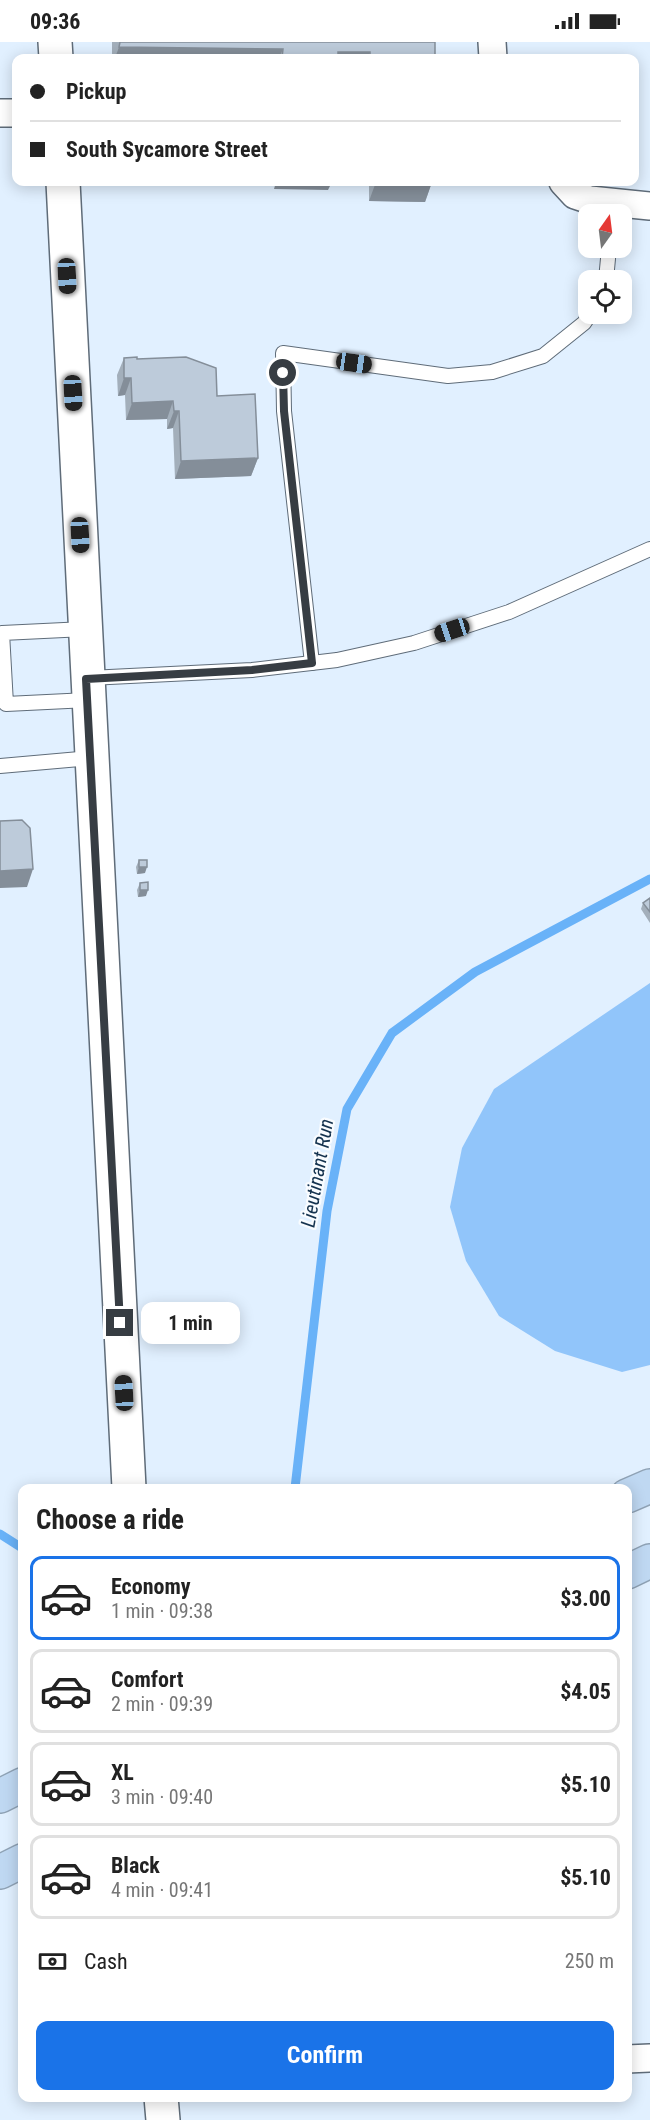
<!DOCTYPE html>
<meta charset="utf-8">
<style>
body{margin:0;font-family:"Roboto Condensed",sans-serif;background:#f6f6f6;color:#222;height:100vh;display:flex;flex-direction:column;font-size:22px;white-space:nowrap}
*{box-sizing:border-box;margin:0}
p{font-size:20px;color:#767676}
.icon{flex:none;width:33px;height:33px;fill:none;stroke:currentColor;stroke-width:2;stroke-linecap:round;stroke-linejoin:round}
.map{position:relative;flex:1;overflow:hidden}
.drawer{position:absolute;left:18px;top:1442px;width:614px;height:618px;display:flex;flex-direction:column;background:#fff;border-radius:12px;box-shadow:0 3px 15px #0003}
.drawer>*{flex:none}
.guide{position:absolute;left:12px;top:12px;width:627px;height:132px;border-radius:12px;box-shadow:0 3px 15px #0003;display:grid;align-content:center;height:132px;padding:0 18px;background:#fff}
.needle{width:39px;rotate:14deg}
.tools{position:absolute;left:578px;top:162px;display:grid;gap:12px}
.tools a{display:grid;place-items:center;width:54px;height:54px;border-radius:12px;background:#fff;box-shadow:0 3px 15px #0003;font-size:30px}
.end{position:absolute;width:27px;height:27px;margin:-14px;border:8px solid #373d43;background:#fff;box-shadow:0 0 0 3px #fff}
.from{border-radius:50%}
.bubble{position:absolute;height:42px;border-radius:12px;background:#fff;box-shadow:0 3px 15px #0003;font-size:20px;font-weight:700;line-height:42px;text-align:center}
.car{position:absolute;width:18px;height:36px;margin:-18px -9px;border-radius:8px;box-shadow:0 0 4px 2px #0007;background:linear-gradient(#222 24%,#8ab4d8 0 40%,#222 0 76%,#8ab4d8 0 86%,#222 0)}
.guide b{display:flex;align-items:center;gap:21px;height:57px;font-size:22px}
.guide b+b{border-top:2px solid #e0e0e0}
.guide i{width:15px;height:15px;background:#222}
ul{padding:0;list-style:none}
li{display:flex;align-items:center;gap:18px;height:84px;margin:0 12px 9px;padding:0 6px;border:3px solid #e0e0e0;border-radius:12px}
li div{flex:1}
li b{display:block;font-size:22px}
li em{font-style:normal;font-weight:700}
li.current{border-color:#1a73e8}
li>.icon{width:54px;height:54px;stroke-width:1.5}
h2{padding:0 18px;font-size:27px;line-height:72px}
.pay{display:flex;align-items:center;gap:15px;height:66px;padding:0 18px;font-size:22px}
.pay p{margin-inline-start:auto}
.button{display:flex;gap:12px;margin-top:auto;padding:12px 18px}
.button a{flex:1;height:69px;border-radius:12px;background:#1a73e8;color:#fff;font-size:24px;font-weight:700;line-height:69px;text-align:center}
.status{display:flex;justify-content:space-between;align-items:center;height:42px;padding:0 30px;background:#fff;direction:ltr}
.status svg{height:16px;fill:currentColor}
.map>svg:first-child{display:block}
</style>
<div class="status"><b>09:36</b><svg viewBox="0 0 49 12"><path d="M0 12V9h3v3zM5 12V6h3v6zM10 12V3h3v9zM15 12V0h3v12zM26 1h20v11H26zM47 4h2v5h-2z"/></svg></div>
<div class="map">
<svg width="650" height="2078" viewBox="0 0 650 2078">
<rect width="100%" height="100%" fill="#e1f0ff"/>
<path fill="#91c5fa" d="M650,941V1323L622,1330L555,1309L499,1274L466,1219L450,1165L462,1106L494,1047Z"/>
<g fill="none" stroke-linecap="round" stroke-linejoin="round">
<g stroke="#69b2f8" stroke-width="9">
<path d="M295,1446L327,1169L347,1067L392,991L475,930L650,837"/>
<path d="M0,1492L22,1506"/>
</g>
<defs>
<g id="service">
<path d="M606,238L609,206"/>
<path d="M85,587L2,591L6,662L88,658"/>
<path d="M312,621L284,369L283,311L448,334L492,330L543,314L584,281L590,272"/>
<path d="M89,636L252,628L337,618L414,601L509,570L650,507"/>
<path d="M0,724L91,716"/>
</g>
<g id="minor">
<path d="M492,0L493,16"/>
<path d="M0,71H16"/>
<path d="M563,140L575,153L590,158L650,164"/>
<path d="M627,2017L650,2016"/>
</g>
<g id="secondary">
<path d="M55,0L56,16"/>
<path d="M63,140L129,1446"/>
<path d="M161,2055L163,2078"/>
</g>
<g id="motorway">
<path d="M627,1454L650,1444"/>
<path d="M627,1530L650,1519"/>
<path d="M0,1754L22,1743"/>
<path d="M0,1830L22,1819"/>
</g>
</defs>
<use href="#service" stroke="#5f6c79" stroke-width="16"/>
<use href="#minor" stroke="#5f6c79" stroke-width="30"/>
<use href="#secondary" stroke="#5f6c79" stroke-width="36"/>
<use href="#motorway" stroke="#8fa2b5" stroke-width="36"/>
<use href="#service" stroke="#fff" stroke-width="14"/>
<use href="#minor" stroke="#fff" stroke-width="27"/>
<use href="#secondary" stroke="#fff" stroke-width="33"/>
<use href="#motorway" stroke="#bfd8f2" stroke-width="33"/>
</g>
<g fill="#a3afbb">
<rect x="112" y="0" width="323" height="16"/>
<path d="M369,140H432L425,160L369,159Z"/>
<path d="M124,316L137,317L217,354L258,416L251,434L175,437L173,386L167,387V377L126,378L125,353L118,354L117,333Z"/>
<path d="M139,818L145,831L137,832L136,825Z"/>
<path d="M140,841L146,854L138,855L137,848Z"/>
<path d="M650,856V881L641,867L643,861Z"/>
</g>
<g fill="#848e99">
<path d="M119,5L283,7L279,16H115Z"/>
<path d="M338,10H370L368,16H335Z"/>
<path d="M276,140H332L328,148L274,147Z"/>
<path d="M376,140H432L425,160L369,159Z"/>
<path d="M124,336H131L125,353L118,354Z"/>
<path d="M173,359L167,377L126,378L132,361Z"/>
<path d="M174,369H179L173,386L167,387Z"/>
<path d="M258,416L251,434L175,437L181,419Z"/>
<path d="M139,825H147L145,831L137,832Z"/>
<path d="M33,827L27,845L0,846V829Z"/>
<path d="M140,848H148L146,854L138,855Z"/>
</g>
<g fill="#bdcbda" stroke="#848e99" stroke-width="1.5">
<path d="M120,0H435V16H370V10H338V16H282L283,7L119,5Z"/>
<path d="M137,315V317L186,315L216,326L217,354L255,352L258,416L181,419L179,369H174L173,359L132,361L131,336H124V316Z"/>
<path d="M22,778L30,786L33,827L0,829V779Z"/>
<rect x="139" y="818" width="8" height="7"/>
<path d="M148,840V848H140V841Z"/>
<path d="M650,856V870L643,861Z"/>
</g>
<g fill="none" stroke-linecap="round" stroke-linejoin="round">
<path stroke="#373d43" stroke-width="8" d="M120,1281L86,637L252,628L312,621L284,369L283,331"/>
</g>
<g text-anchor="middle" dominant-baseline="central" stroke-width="4.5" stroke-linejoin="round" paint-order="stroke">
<g font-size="20" font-style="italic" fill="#15334f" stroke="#f9fcff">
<text transform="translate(317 1131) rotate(-80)">Lieutinant Run</text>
</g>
</g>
</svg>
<div class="tools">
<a><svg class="needle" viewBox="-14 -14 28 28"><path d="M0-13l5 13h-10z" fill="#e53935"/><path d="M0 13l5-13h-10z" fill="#767676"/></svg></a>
<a><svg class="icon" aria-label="locate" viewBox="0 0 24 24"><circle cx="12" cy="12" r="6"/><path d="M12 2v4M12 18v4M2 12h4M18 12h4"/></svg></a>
</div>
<i class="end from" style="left:283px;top:331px"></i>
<i class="end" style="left:120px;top:1281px"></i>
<div class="bubble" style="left:141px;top:1260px;width:99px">1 min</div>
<i class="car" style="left:67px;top:234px;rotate:177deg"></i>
<i class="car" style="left:354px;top:321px;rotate:98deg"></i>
<i class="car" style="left:73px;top:351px;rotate:177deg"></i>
<i class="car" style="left:80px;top:493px;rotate:177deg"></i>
<i class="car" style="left:452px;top:588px;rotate:252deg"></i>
<i class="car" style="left:124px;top:1351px;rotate:357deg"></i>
<div class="guide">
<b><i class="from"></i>Pickup</b>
<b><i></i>South Sycamore Street</b>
</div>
<section class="drawer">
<h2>Choose a ride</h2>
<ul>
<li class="current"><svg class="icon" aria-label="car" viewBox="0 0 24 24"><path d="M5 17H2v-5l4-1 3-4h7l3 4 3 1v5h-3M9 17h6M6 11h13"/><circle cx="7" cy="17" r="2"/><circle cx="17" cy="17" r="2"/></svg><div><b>Economy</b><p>1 min · 09:38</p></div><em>$3.00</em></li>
<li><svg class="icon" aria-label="car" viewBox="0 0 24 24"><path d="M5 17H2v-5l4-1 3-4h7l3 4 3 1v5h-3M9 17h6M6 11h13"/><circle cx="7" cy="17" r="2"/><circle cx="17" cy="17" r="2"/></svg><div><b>Comfort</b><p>2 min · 09:39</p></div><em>$4.05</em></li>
<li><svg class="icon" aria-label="car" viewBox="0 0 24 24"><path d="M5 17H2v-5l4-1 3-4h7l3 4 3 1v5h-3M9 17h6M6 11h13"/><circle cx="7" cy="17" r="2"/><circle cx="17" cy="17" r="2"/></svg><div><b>XL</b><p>3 min · 09:40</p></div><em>$5.10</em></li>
<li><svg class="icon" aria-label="car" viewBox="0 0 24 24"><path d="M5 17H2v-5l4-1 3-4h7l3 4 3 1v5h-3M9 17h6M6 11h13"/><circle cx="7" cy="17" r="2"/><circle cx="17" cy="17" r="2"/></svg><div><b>Black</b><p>4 min · 09:41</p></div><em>$5.10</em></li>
</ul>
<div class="pay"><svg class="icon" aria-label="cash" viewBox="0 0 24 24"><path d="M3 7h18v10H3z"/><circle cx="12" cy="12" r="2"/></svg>Cash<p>250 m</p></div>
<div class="button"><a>Confirm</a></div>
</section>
</div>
